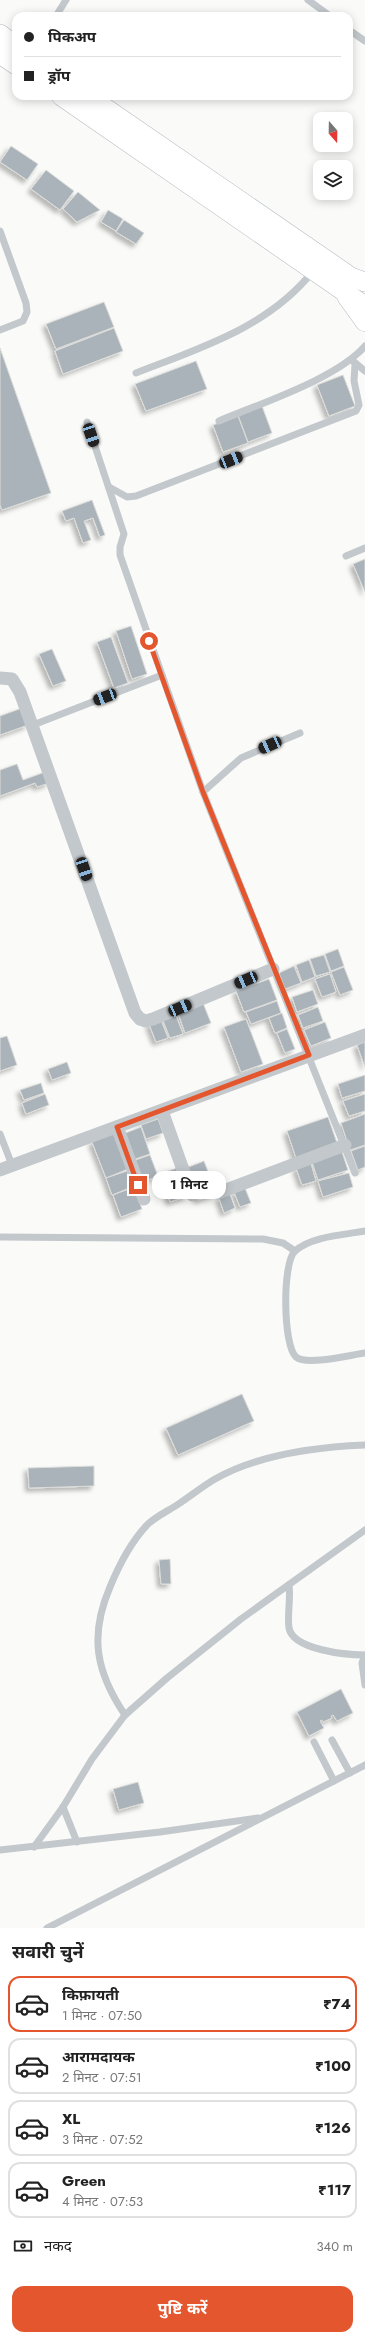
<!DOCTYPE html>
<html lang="hi">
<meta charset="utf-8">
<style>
body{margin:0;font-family:Jost,"Noto Sans Devanagari",sans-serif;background:#f2f2f2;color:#222;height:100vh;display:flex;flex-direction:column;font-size:15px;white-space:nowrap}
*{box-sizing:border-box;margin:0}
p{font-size:13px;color:#767676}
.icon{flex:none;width:22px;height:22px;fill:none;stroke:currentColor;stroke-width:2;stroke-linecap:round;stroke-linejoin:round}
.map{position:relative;height:1928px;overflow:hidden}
.drawer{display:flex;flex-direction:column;background:#fff;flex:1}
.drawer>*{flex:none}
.banner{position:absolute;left:12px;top:12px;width:341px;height:88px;border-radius:12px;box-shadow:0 2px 10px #0003;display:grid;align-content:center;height:88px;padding:0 12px;background:#fff}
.needle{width:26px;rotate:160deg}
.tools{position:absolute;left:313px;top:112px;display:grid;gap:8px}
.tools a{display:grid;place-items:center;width:40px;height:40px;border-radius:8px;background:#fff;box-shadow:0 2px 10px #0003;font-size:20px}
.end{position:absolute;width:18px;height:18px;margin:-9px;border:5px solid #e4572e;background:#fff;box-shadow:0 0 0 2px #fff}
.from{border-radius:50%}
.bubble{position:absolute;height:28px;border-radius:12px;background:#fff;box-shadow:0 2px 10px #0003;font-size:13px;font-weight:700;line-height:28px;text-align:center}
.car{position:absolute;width:12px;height:24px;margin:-12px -6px;border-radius:5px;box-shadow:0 0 3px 1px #0007;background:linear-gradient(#222 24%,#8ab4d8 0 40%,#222 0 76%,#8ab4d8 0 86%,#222 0)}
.banner b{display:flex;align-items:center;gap:14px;height:38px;font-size:15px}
.banner b+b{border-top:1px solid #e0e0e0}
.banner i{width:10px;height:10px;background:#222}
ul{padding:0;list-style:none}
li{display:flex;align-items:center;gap:12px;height:56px;margin:0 8px 6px;padding:0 4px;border:2px solid #e0e0e0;border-radius:12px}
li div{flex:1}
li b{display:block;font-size:15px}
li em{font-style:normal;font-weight:700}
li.active{border-color:#e4572e}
li>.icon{width:36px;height:36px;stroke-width:1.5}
h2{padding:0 12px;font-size:18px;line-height:48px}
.pay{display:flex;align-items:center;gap:10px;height:44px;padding:0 12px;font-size:15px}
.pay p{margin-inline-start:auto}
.button{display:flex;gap:8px;margin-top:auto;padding:8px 12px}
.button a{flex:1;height:46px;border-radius:12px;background:#e4572e;color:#fff;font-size:16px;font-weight:700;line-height:46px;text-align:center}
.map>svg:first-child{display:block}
</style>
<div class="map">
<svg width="365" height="1928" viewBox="0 0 365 1928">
<defs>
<filter id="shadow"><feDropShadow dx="-3.5" dy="3.5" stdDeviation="2" flood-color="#0004"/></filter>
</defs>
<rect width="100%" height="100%" fill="#fafaf8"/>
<g fill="#aab3b9" stroke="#dcdcda" filter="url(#shadow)">
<path d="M11,146L38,164L27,180L0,162Z"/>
<path d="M46,170L74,191L60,210L31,189Z"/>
<path d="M78,192L100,210L77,222L63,209Z"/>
<path d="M108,210L123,219L116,231L101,222Z"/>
<path d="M124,220L144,233L136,244L116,232Z"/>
<path d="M104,302L114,327L56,349L46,324Z"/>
<path d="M114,328L123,351L63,374L55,351Z"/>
<path d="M0,348L51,493L2,510L0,505Z"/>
<path d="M196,361L207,389L146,411L135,384Z"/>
<path d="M343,375L355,406L329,416L317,385Z"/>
<path d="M262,406L272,433L248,442L238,415Z"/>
<path d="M238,416L248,443L223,452L213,425Z"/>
<path d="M92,500L105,535L100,537L93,518L84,521L91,540L83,543L74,518L66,521L62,511Z"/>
<path d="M365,559V592L353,564Z"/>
<path d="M131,626L147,674L132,679L116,631Z"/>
<path d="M111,637L128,683L114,688L97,642Z"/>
<path d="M52,649L66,681L53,686L39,654Z"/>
<path d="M22,708L28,725L0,735V716Z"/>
<path d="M17,764L23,780L45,772L49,783L37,787L35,783L0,796V770Z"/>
<path d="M338,949L344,966L331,971L325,954Z"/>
<path d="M324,955L330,972L316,976L310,959Z"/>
<path d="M309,960L315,977L302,982L296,965Z"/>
<path d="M294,966L301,983L285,989L279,973Z"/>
<path d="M344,967L353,990L340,995L331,972Z"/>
<path d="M330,974L336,992L322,997L315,979Z"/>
<path d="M269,979L277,1000L244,1012L236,991Z"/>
<path d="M313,990L318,1004L297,1012L292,997Z"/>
<path d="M277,1001L281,1013L251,1024L246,1012Z"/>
<path d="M203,1003L211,1023L185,1033L178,1013Z"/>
<path d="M318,1007L323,1021L303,1028L298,1015Z"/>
<path d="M175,1013L183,1034L170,1038L162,1018Z"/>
<path d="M282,1013L287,1028L275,1033L269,1018Z"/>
<path d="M246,1019L263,1064L241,1072L224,1027Z"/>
<path d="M161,1020L168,1038L156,1042L149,1024Z"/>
<path d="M325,1022L331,1038L311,1046L304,1030Z"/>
<path d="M287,1029L295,1049L285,1053L277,1033Z"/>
<path d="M7,1036L17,1065L0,1071V1038Z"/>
<path d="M365,1042V1067L357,1045Z"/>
<path d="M67,1062L71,1073L52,1080L48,1069Z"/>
<path d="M365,1075V1091L342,1098L338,1084Z"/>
<path d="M41,1083L44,1093L24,1100L20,1090Z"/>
<path d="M45,1094L49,1105L26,1114L22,1103Z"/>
<path d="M365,1094V1111L349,1116L343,1101Z"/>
<path d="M365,1114V1145L350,1150L341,1123Z"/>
<path d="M328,1117L337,1143L296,1158L287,1131Z"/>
<path d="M158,1119L163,1133L146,1139L141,1125Z"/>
<path d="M141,1127L150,1154L132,1160L123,1134Z"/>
<path d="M114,1133L128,1169L106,1178L92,1142Z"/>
<path d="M365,1146V1167L358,1170L351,1151Z"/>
<path d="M342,1152L348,1170L318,1180L312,1162Z"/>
<path d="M150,1155L158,1176L141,1183L133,1161Z"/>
<path d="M204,1161L216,1193L198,1200L186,1168Z"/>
<path d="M311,1164L316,1181L302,1185L296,1168Z"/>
<path d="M177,1168L182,1182L164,1189L159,1174Z"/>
<path d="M127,1171L132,1187L112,1195L106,1178Z"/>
<path d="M349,1173L353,1187L323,1197L318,1181Z"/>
<path d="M182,1183L187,1196L170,1202L166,1189Z"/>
<path d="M134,1187L142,1209L121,1217L113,1195Z"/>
<path d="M245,1188L251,1203L240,1207L234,1192Z"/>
<path d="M230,1194L235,1208L224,1213L219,1198Z"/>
<path d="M242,1394L254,1421L178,1455L166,1428Z"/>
<path d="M94,1466V1486L29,1488L28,1468Z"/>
<path d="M170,1559L171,1584H161L159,1560Z"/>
<path d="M341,1689L353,1713L337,1721L333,1715L331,1716L332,1718L323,1722L322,1720L320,1721L324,1728L309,1736L297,1712Z"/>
<path d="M138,1782L144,1803L119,1810L113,1789Z"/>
</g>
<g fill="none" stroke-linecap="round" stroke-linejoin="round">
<defs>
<g id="secondary">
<path d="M0,34L16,46"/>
<path d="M0,54L16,65"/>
<path d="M61,96L365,306"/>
<path d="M88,96L351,277L365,282"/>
<path d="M347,297L365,322"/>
</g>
</defs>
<use href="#secondary" stroke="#b3babf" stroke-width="20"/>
<g stroke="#c3c8cc" stroke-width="7">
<path d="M308,0L330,16"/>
<path d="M56,16L66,0"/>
<path d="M349,30L365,41"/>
<path d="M0,231L26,303L27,312L23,321L0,330"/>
<path d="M353,361L365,371"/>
<path d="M136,373C200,348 269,327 313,271"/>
<path d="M219,421C261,403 336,379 365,346"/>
<path d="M87,422L124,534L120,547V555L203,792L355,1173"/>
<path d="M109,487L127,497L136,496L356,411L359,405L354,381L355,364"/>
<path d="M346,556L365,548"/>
<path d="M33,725L162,675"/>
<path d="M203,792L241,758L300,733"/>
<path d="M0,1134L12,1165"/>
<path d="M365,1231C344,1235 312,1236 295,1251C282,1263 283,1346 296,1357C307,1366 350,1355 365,1353"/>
<path d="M0,1237L263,1239L283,1243L295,1251"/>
<path d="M289,1585C291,1599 287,1614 289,1628C293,1650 347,1655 365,1655"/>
<path d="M365,1655L362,1663L365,1685"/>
<path d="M125,1715C96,1672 89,1636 110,1587C119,1565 130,1543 147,1525C156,1516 170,1510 180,1503C192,1495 203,1486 215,1479C259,1454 316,1447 365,1445"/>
<path d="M332,1740L350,1773"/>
<path d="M314,1742L334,1781"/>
<path d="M63,1807L77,1842"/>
<path d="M34,1847L63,1807L92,1759L125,1715L167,1678L241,1619L365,1530"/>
<path d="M0,1850L160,1832L258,1818"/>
<path d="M47,1928L365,1765"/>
</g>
<g stroke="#c3c8cc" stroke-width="13">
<path d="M0,678L12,679L20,692L135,1013L140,1019L146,1021L153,1019L273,969"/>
<path d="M162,1111L192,1195"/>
<path d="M117,1127L144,1199"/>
<path d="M0,1170L365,1035"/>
<path d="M218,1193L345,1145"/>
</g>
<use href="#secondary" stroke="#fff" stroke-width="19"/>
</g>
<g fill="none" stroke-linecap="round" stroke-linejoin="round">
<path stroke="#e4572e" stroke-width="5" d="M138,1185L117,1127L309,1055L203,792L149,641"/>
</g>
</svg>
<div class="tools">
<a><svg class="needle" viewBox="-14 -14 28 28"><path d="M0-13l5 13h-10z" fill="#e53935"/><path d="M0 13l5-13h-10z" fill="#767676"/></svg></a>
<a><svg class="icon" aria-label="layers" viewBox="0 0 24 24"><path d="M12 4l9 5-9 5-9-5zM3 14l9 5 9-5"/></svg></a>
</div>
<i class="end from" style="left:149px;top:641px"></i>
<i class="end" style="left:138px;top:1185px"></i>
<div class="bubble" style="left:152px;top:1171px;width:74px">1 मिनट</div>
<i class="car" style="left:91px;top:435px;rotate:161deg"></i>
<i class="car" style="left:231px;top:460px;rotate:68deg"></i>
<i class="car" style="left:105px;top:697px;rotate:249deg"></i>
<i class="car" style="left:270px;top:745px;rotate:246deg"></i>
<i class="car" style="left:84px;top:869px;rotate:161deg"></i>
<i class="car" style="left:246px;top:980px;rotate:247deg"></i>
<i class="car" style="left:180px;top:1008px;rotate:67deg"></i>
<div class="banner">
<b><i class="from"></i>पिकअप</b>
<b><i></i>ड्रॉप</b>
</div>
</div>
<section class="drawer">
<h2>सवारी चुनें</h2>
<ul>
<li class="active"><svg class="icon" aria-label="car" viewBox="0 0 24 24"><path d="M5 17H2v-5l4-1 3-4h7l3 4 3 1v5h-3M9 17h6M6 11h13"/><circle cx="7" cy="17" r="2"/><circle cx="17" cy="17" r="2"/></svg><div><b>किफ़ायती</b><p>1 मिनट · 07:50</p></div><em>₹74</em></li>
<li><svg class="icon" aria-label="car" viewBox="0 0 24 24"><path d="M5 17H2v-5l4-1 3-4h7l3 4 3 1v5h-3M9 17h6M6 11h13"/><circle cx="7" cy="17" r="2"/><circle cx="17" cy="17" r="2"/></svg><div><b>आरामदायक</b><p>2 मिनट · 07:51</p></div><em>₹100</em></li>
<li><svg class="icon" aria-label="car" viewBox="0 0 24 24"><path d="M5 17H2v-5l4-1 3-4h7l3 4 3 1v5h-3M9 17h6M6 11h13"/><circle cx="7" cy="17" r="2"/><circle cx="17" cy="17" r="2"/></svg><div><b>XL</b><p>3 मिनट · 07:52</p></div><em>₹126</em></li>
<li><svg class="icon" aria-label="car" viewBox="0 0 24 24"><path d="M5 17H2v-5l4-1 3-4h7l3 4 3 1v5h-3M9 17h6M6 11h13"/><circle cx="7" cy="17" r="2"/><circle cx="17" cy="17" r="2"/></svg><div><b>Green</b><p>4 मिनट · 07:53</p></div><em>₹117</em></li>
</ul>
<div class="pay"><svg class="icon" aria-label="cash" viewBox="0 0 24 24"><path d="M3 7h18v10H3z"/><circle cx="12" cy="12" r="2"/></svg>नकद<p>340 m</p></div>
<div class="button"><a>पुष्टि करें</a></div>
</section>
